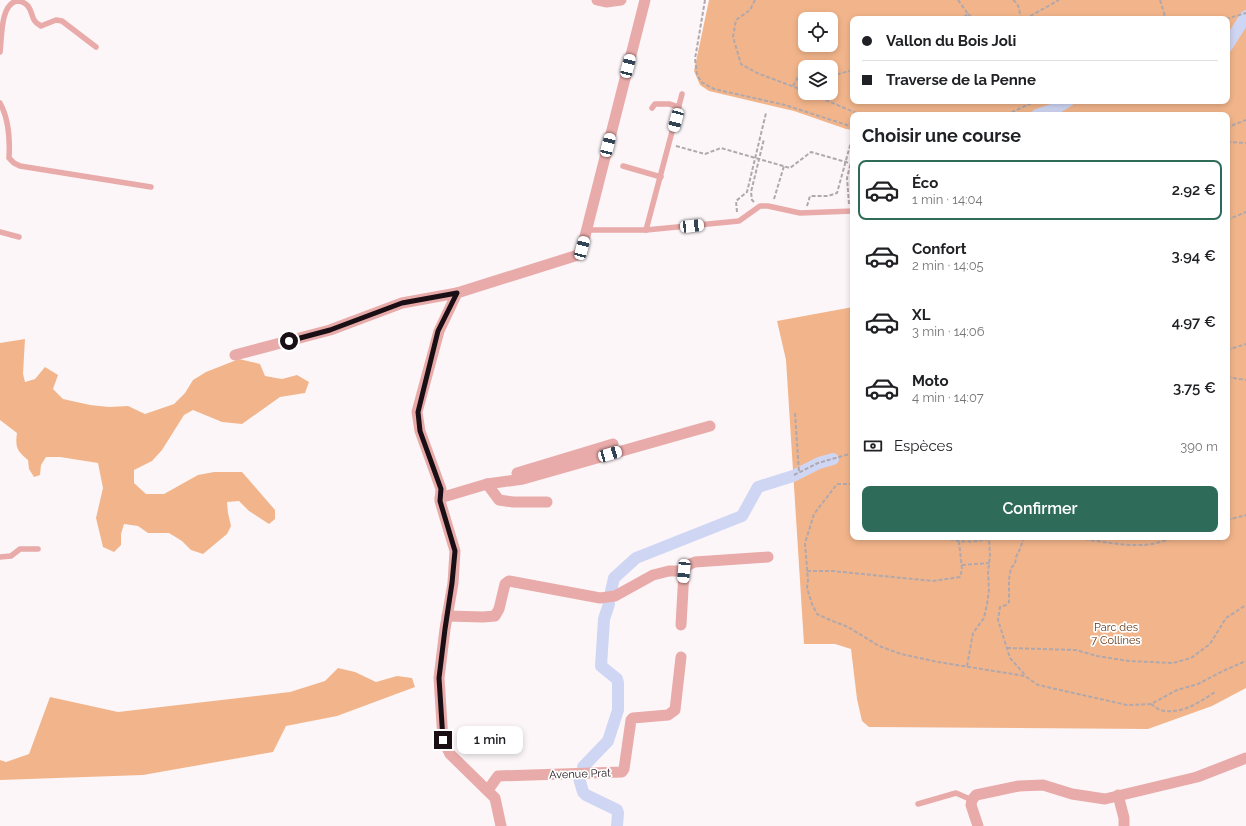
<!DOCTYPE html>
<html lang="fr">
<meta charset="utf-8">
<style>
body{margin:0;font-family:Raleway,sans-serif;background:#f2f2f2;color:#202124;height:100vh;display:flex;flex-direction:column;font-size:15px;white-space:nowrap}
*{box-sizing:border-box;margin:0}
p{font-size:13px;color:#757577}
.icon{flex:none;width:22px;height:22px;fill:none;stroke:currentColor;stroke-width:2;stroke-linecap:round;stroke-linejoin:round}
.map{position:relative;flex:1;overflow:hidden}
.panel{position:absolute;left:850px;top:112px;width:380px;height:428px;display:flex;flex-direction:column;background:#fff;border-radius:8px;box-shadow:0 2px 6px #0003}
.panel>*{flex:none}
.guide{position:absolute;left:850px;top:16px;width:380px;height:88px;border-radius:8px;box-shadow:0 2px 6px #0003;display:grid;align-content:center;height:88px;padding:0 12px;background:#fff}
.buttons{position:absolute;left:798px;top:12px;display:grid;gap:8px}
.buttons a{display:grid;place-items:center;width:40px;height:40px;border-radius:8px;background:#fff;box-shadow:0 2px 6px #0003;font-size:20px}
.end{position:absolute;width:18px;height:18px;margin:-9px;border:5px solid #1a0f15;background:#fff;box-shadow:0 0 0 2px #fff}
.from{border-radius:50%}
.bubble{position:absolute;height:28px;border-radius:8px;background:#fff;box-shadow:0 2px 6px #0003;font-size:13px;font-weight:600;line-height:28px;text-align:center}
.car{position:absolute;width:12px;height:24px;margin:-12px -6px;border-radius:5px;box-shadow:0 0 3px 1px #0007;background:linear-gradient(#fff 24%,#345 0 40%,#fff 0 76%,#345 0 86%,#fff 0)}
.guide b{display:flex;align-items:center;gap:14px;height:38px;font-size:15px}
.guide b+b{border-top:1px solid #e0e0e0}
.guide i{width:10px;height:10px;background:#202124}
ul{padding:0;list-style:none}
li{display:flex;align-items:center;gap:12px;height:60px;margin:0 8px 6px;padding:0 4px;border:2px solid transparent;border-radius:8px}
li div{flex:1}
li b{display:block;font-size:15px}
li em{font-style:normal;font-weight:600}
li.current{border-color:#2e6c59}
li>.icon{width:36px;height:36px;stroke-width:1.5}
h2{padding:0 12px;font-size:18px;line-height:48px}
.pay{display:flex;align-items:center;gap:10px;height:44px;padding:0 12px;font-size:15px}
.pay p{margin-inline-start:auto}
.cta{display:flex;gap:8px;margin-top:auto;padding:8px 12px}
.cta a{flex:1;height:46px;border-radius:8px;background:#2e6c59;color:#fff;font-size:16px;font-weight:600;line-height:46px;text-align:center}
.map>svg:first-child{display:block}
</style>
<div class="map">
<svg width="1246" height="826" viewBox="0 0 1246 826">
<rect width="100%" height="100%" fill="#fcf6f9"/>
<g fill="#f2b58b" fill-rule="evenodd">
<path d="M709,0H1246V688L1212,706L1148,729L869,727L862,721L857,699L851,649L835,644H804L786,360L777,321L853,307V537H1227V115H853V130L846,129L794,111L709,91L700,85L694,71ZM805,19H831V45H805ZM853,19H1227V101H853ZM805,67H831V93H805Z"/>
<path d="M25,339L23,374L25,382L35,379L45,367L58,375L53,389L63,399L90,405L109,407L128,406L145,414L174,404L185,393L193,380L206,372L239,359L260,364L265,376L282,379L297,375L309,382L305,393L280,397L242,424L222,422L193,410L184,415L162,450L152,461L134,470V483L146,494H164L198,475L214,472H242L275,510V519L269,524L249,511L239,501L227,502L228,513L231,526L227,534L203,554L191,550L182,541L169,533H148L138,526L124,524L121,534V545L114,552L103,547L96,518L103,488L98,463L60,457H46L41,465L40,475L34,477L29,469L28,460C17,451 15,447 17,433L0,420V343Z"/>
<path d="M338,668L355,672L376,682L397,676L412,678L415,687L337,716L286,726L273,752L143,775L0,780V760L6,762L29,754L50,697L118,712L290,692L325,681Z"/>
</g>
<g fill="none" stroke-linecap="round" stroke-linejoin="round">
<g stroke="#cfd6f3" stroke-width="12">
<path d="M1227,46L1246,16"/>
<path d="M1037,115L1055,109L1068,101"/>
<path d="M611,591L614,578L636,558L742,516L758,487L793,476L819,463L833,459"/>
<path d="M583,767L608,741L618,710V683L617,679L601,666L604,619L609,604"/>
<path d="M579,778L583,792L586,795L617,810L618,813L617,826"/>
</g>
<g stroke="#b0a8ac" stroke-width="2" stroke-dasharray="4 2" stroke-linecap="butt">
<path d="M705,0L695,59L697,74L701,82L714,89L785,105L853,127"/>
<path d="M755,0L750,10L736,20L733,37L741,64L757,73L805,91"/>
<path d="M958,0L968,14L961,19"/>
<path d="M1013,0C1021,5 1018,12 1022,19"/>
<path d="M1160,0L1166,19"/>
<path d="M968,14L974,19"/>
<path d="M1025,19L1059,0"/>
<path d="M1157,19L1165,16"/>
<path d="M1226,19L1246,13"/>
<path d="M831,76L853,70"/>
<path d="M793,86L798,77L805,78"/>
<path d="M809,93L861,115"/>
<path d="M1006,115L1036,101"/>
<path d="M1227,129L1233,125L1246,120"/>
<path d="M1227,142L1246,143"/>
<path d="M676,146L705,154L721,148L790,168L811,152L853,164"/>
<path d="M774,199L784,166"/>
<path d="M754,202L752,200L751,192L764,139"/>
<path d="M849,204L847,178L853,154"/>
<path d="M807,206L810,196H828L837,193L851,142"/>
<path d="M737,212L736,201L747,192L766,113"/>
<path d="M1227,220L1246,212"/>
<path d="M1227,350L1246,344"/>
<path d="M1227,377L1246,380"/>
<path d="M795,413L799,472"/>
<path d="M794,475L818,463L853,453"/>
<path d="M853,484H837L814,514L805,543L808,580L807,588L812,604L817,614L830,620L848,627L879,646L901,654L938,662L1025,676L1038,685L1127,705L1151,704L1177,690L1198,684L1225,670L1246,661"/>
<path d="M1227,520L1246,515"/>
<path d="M944,537C961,544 979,542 997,537"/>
<path d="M1024,537L1020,549L1016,557L1015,564L1011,568L1009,579V602L1006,605L1000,607L998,620L1010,658L1025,675"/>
<path d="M1067,537C1092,539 1116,546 1142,545C1152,545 1165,541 1175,537"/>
<path d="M962,565L989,563"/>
<path d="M807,571H832L933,581L960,577L962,569L959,542"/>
<path d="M1007,648L1076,650L1097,656L1129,661L1173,663L1191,658L1210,644L1226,618L1246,605"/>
<path d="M967,666L973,633L984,618L987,604L989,590L988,573L990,556L989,539"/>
<path d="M1151,704C1155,707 1160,711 1165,711C1184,713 1200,702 1215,692"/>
</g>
<g stroke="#e8aba9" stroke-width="5.5">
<path d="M0,52C2,39 0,4 17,1C21,1 25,3 28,6C34,14 30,20 41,26L56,20L62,21L96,47"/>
<path d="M0,103C9,119 10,140 9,158L14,163L20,166L151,187"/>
<path d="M652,108L655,104H669L679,107"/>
<path d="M623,166L661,177"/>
<path d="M587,230H646L739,221L760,206H768L800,213L853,211"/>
<path d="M646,230L682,94"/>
<path d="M0,232L19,237"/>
<path d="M0,557L11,556L20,549H38"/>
<path d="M918,804L956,793L972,800"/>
</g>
<g stroke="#e8aba9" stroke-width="11">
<path d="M597,0L606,2L621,0"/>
<path d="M235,355L330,330L402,303L457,293"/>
<path d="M517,473L613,444"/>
<path d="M487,484L499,500L513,502H547"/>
<path d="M440,498L487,484L523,479L710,426"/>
<path d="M447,616L483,617L495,616L499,609L505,584L509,581L600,598L615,596L653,575L669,571H684"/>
<path d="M681,625L684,571L688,565L695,562L768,557"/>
<path d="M488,790L498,776L622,772L624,769L631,720L633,718L668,715L675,710L681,657"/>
<path d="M1118,795L1124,818V826"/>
<path d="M501,826L495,798L450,754L443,740L439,678L445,629L453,583L455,551L440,501L441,489L420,431L417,412L439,331L457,293L578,255L582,248L645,0"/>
<path d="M978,826L971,805L972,800L976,795L1019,786L1043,785L1072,794L1105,799L1197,777L1246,758"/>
</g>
</g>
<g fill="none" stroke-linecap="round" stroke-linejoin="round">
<path stroke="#1a0f15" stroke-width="5" d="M289,341L330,330L402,303L457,293L438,331L418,412L420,431L441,489L440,501L455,551L452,583L445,629L439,678L443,740"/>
</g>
<g text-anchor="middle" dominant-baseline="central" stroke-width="3.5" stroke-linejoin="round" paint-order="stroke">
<g font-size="11" fill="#633715" stroke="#fff">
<text x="1116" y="627">Parc des<tspan x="1116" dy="13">7 Collines</tspan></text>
</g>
<g font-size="11" fill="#1a0f15" stroke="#fff">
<text transform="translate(580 774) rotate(-2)">Avenue Prat</text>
</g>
</g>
</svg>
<div class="buttons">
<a><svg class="icon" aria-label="locate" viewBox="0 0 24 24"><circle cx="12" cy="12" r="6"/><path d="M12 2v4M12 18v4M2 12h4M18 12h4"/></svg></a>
<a><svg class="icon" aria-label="layers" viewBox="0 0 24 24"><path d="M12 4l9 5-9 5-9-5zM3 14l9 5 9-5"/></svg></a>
</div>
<i class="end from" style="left:289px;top:341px"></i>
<i class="end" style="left:443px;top:740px"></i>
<div class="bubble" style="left:457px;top:726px;width:66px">1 min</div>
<i class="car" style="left:628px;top:66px;rotate:14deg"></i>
<i class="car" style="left:676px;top:120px;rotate:195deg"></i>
<i class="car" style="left:608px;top:145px;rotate:14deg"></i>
<i class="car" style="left:692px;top:226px;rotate:84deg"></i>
<i class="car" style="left:582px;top:248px;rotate:15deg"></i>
<i class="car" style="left:610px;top:454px;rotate:74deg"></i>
<i class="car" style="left:684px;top:571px;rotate:185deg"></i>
<div class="guide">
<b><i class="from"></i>Vallon du Bois Joli</b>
<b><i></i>Traverse de la Penne</b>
</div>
<section class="panel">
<h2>Choisir une course</h2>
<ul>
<li class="current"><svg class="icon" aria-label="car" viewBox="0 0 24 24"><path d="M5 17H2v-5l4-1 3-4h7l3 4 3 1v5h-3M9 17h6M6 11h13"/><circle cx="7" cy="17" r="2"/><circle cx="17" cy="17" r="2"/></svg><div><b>Éco</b><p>1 min · 14:04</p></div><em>2.92 €</em></li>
<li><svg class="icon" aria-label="car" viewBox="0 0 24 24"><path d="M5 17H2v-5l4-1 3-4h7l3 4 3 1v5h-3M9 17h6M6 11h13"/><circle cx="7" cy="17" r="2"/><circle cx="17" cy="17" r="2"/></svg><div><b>Confort</b><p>2 min · 14:05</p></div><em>3.94 €</em></li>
<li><svg class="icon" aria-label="car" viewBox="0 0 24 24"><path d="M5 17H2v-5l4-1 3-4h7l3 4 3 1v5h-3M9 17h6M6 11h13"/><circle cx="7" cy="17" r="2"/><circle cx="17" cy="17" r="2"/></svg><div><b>XL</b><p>3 min · 14:06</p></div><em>4.97 €</em></li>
<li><svg class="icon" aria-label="car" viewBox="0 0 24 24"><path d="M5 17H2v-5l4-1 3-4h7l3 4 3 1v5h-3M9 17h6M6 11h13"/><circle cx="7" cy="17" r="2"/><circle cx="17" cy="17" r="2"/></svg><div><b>Moto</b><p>4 min · 14:07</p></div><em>3.75 €</em></li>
</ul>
<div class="pay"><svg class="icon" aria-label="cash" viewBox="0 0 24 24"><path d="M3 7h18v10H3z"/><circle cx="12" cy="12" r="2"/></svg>Espèces<p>390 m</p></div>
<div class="cta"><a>Confirmer</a></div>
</section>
</div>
